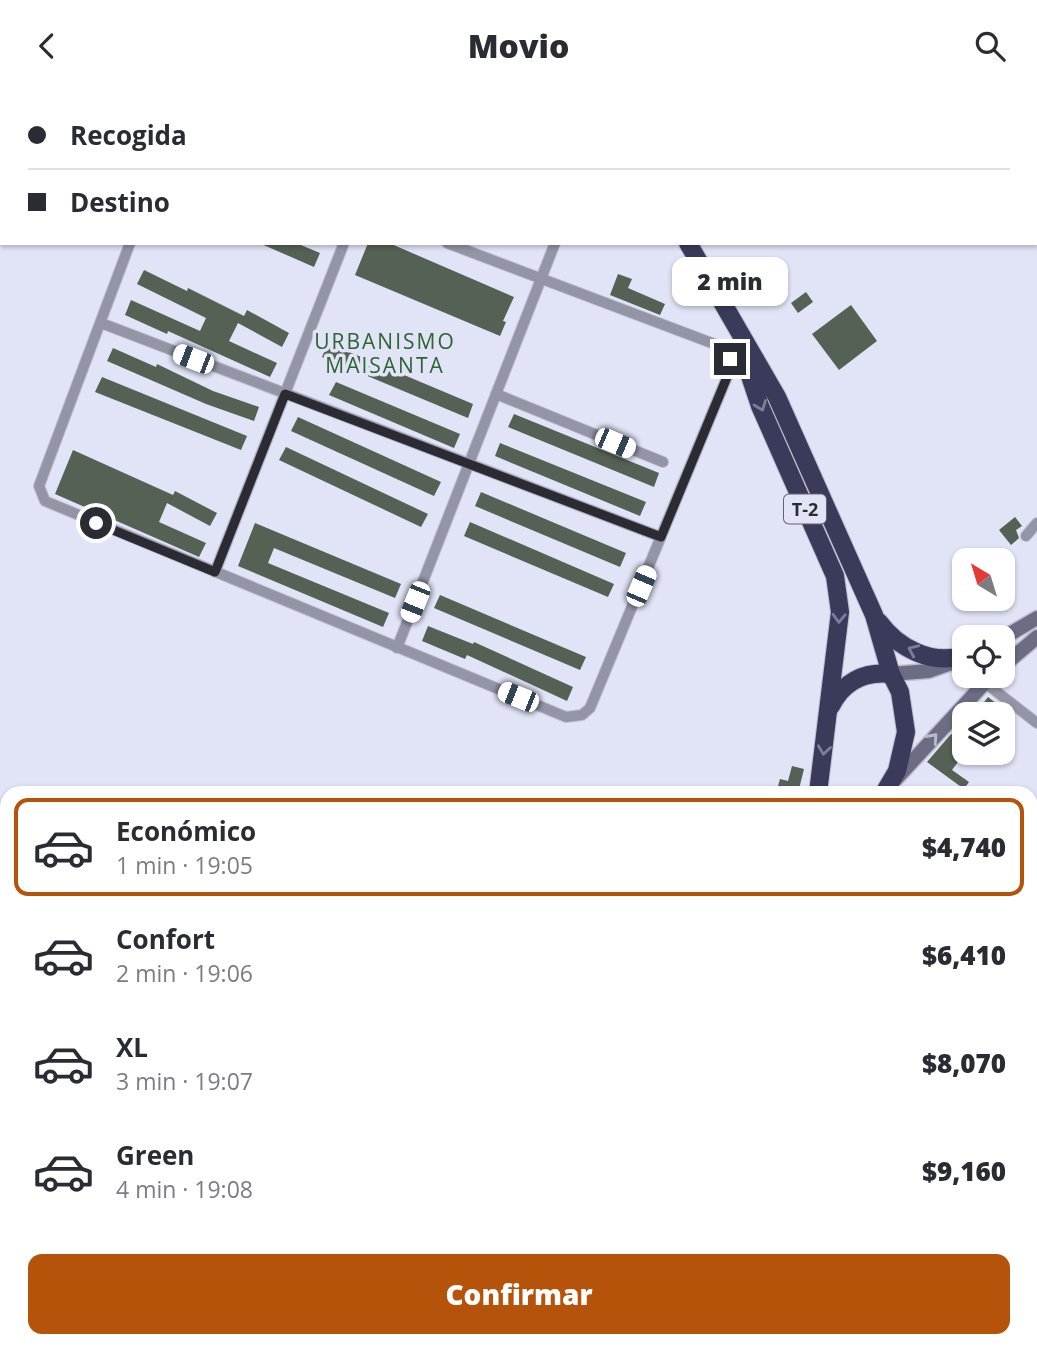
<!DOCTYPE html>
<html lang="es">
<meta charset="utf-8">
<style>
body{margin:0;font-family:"Open Sans",sans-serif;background:#f2f2f3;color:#2b2b33;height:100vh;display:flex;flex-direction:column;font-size:26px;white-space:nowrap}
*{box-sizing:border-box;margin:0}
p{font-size:23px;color:#7c7c81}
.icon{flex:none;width:38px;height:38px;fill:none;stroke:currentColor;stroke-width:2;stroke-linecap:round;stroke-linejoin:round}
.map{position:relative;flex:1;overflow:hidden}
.panel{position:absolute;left:0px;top:695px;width:1038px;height:562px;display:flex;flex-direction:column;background:#fff;border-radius:21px 21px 0 0;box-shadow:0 2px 5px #0004}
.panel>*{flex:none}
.banner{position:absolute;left:0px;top:0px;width:1038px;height:154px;box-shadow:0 2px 5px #0004;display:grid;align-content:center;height:154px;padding:0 28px;background:#fff}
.needle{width:46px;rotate:322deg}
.controls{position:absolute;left:952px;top:457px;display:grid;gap:14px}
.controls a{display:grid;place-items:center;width:63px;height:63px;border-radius:14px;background:#fff;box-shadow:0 2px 5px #0004;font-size:35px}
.end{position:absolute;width:32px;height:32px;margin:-16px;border:9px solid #2b2c33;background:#fff;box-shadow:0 0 0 4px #fff}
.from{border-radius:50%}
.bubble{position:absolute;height:49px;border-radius:14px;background:#fff;box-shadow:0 2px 5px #0004;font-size:23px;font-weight:800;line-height:49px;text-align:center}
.car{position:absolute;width:21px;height:42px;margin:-21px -10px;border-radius:9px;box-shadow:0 0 5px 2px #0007;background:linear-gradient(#fff 24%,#345 0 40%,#fff 0 76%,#345 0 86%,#fff 0)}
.banner b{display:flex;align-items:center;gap:24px;height:66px;font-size:26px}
.banner b+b{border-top:2px solid #e1e1e2}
.banner i{width:18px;height:18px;background:#2b2b33}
ul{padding:12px 0 0;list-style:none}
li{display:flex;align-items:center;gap:21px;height:98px;margin:0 14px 10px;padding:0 14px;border:4px solid transparent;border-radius:14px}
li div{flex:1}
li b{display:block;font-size:26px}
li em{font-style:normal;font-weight:800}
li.on{border-color:#b45309}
li>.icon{width:63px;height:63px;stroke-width:1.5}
.button{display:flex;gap:14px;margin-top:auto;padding:14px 28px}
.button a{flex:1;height:80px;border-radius:14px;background:#b45309;color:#fff;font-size:28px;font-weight:800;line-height:80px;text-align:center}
header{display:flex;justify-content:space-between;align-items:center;height:91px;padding:0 28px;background:#fff;font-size:32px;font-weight:800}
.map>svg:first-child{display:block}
</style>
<header><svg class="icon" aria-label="back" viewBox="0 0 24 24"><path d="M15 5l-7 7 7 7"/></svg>Movio<svg class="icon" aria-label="search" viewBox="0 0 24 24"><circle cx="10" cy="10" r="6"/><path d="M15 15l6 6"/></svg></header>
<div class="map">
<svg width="1037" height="1255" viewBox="0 0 1037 1255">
<rect width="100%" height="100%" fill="#e1e3f6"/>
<g fill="#546154">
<path d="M259,152H296L320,162L314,176Z"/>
<path d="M368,152H389L514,206L503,230L506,231L500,245L355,184Z"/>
<path d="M144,179L187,200L188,197L244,225L247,219L289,242L282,256L238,232L229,250L277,272L270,286L168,240L167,243L125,224L131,209L200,240L206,227L137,193Z"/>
<path d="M618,183L632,188L628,197L665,213L660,224L610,204Z"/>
<path d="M806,201L813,211L798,222L791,212Z"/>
<path d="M851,214L877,250L839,279L812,243Z"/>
<path d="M328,252L473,313L468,327L322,266Z"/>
<path d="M113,257L156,276L157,273L213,300L259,316L254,330L206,313L107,270Z"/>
<path d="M102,286L247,345L241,359L95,301Z"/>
<path d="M336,291L460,343L454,357L329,304Z"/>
<path d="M514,323L659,382L654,396L508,336Z"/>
<path d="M298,326L441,391L434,405L291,340Z"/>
<path d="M500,352L646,411L640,425L495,365Z"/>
<path d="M286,356L428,423L421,436L279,369Z"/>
<path d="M73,359L173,404L175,400L217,422L210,435L167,412L159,431L206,452L199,466L55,403Z"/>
<path d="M481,401L626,462L620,476L475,415Z"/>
<path d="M1015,426L1022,435L1016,439L1019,447L1011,454L999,439Z"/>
<path d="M470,431L614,493L608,506L464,445Z"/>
<path d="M255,432L401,493L395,507L274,457L268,472L389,522L383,536L238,475Z"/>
<path d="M440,504L586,566L580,579L434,517Z"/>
<path d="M428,535L473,553L474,551L573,596L567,610L467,564L465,568L422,550Z"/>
<path d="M988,606L1010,623H975Z"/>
<path d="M951,643L964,653V663L952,679L969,691L964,698L927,671Z"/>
<path d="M792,675L804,678L798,702H776L780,688L788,690Z"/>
</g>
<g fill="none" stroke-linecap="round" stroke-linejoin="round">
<defs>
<g id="street">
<path d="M367,0L371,2"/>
<path d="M194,2V0"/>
<path d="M478,2L479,0"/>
<path d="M130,152L39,395L45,410L566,626L582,624L590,617L732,274L727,262L717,254L447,152"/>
<path d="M101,232L661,446"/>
<path d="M496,303L663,371"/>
<path d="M1026,445L1037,432"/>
<path d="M215,481L344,152"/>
<path d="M397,557L555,152"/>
<path d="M984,591L1037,632"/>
<path d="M1031,936L1037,935"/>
<path d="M856,1250L863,1255"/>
<path d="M742,1255L745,1250"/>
<path d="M933,1255L935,1250"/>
</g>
<g id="secondary">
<path d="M1003,547L1037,527"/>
<path d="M1003,575L1037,546"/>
<path d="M891,583L929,580L960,569"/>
<path d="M895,689L992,584"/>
<path d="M391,1255L396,1250"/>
<path d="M405,1255L410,1250"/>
</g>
<g id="highway">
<path d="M600,0L601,2"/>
<path d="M688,152L777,306L874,524L891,583L900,601L906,641L897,680L884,702"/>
<path d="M742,261L760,315L835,485L840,521L818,702"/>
<path d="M879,531C898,557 932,575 964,564"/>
<path d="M831,615C843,591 864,580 891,583"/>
</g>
</defs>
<use href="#street" stroke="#bdbecf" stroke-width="12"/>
<use href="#secondary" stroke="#bdbecf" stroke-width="17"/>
<use href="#highway" stroke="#bdbecf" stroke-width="20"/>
<use href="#street" stroke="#9394a5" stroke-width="10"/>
<use href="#secondary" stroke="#6c6d85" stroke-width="14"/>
<use href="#highway" stroke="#3a3b5b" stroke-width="18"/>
</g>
<defs><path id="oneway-chevron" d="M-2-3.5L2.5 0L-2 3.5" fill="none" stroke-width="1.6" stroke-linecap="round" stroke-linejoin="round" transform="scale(1.75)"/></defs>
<g stroke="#7d7e99">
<use href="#oneway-chevron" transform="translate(761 315) rotate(69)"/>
<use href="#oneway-chevron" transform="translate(839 527) rotate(92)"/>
<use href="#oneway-chevron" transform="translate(913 559) rotate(-156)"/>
<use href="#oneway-chevron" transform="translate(824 659) rotate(98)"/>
</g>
<use stroke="#b8bace" href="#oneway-chevron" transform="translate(933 647) rotate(-48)"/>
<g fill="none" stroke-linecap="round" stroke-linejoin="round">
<path stroke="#2b2c33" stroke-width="9" d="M96,432L215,481L285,303L661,446L732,274L730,268"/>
</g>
<g text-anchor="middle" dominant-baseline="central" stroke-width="7" stroke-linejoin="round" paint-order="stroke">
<rect fill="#e1e3f6" stroke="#62636e" stroke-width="2" x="784" y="403.5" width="42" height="29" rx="5"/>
<g font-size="18" font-weight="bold" fill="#2b2c33">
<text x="805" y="418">T-2</text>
</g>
<g font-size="21" letter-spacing="2" fill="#2c6432" stroke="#e1e3f6">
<text x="385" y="250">URBANISMO<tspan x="385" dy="24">MAISANTA</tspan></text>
</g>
</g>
</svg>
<div class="controls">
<a><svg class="needle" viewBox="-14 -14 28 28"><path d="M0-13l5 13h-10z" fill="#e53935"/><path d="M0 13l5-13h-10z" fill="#7c7c81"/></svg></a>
<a><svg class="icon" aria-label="locate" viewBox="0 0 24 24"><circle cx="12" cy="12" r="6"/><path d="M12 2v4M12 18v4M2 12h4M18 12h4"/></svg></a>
<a><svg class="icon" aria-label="layers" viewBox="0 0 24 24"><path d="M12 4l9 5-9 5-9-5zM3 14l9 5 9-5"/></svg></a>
</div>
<i class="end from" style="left:96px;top:432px"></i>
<i class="end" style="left:730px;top:268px"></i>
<div class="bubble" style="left:672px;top:166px;width:116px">2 min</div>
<i class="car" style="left:193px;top:268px;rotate:291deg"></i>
<i class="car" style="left:615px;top:352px;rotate:113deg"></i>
<i class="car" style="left:641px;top:495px;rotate:23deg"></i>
<i class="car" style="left:415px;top:511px;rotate:202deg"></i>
<i class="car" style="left:518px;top:606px;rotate:292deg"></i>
<div class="banner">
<b><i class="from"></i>Recogida</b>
<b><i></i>Destino</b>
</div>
<section class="panel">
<ul>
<li class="on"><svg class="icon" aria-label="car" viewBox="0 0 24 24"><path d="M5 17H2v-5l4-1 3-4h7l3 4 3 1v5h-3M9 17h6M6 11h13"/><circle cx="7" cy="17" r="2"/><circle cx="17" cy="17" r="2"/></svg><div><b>Económico</b><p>1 min · 19:05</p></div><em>$4,740</em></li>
<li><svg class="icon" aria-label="car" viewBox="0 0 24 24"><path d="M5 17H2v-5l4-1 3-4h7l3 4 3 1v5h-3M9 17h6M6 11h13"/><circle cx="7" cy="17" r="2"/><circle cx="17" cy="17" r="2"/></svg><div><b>Confort</b><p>2 min · 19:06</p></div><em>$6,410</em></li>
<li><svg class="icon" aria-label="car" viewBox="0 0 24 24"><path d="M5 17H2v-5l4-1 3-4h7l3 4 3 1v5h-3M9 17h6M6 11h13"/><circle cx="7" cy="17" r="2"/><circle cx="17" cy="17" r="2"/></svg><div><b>XL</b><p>3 min · 19:07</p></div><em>$8,070</em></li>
<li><svg class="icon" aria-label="car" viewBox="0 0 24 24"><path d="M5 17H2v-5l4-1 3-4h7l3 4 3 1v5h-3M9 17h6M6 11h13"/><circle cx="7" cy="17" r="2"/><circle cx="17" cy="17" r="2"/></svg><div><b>Green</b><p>4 min · 19:08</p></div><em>$9,160</em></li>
</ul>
<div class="button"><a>Confirmar</a></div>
</section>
</div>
